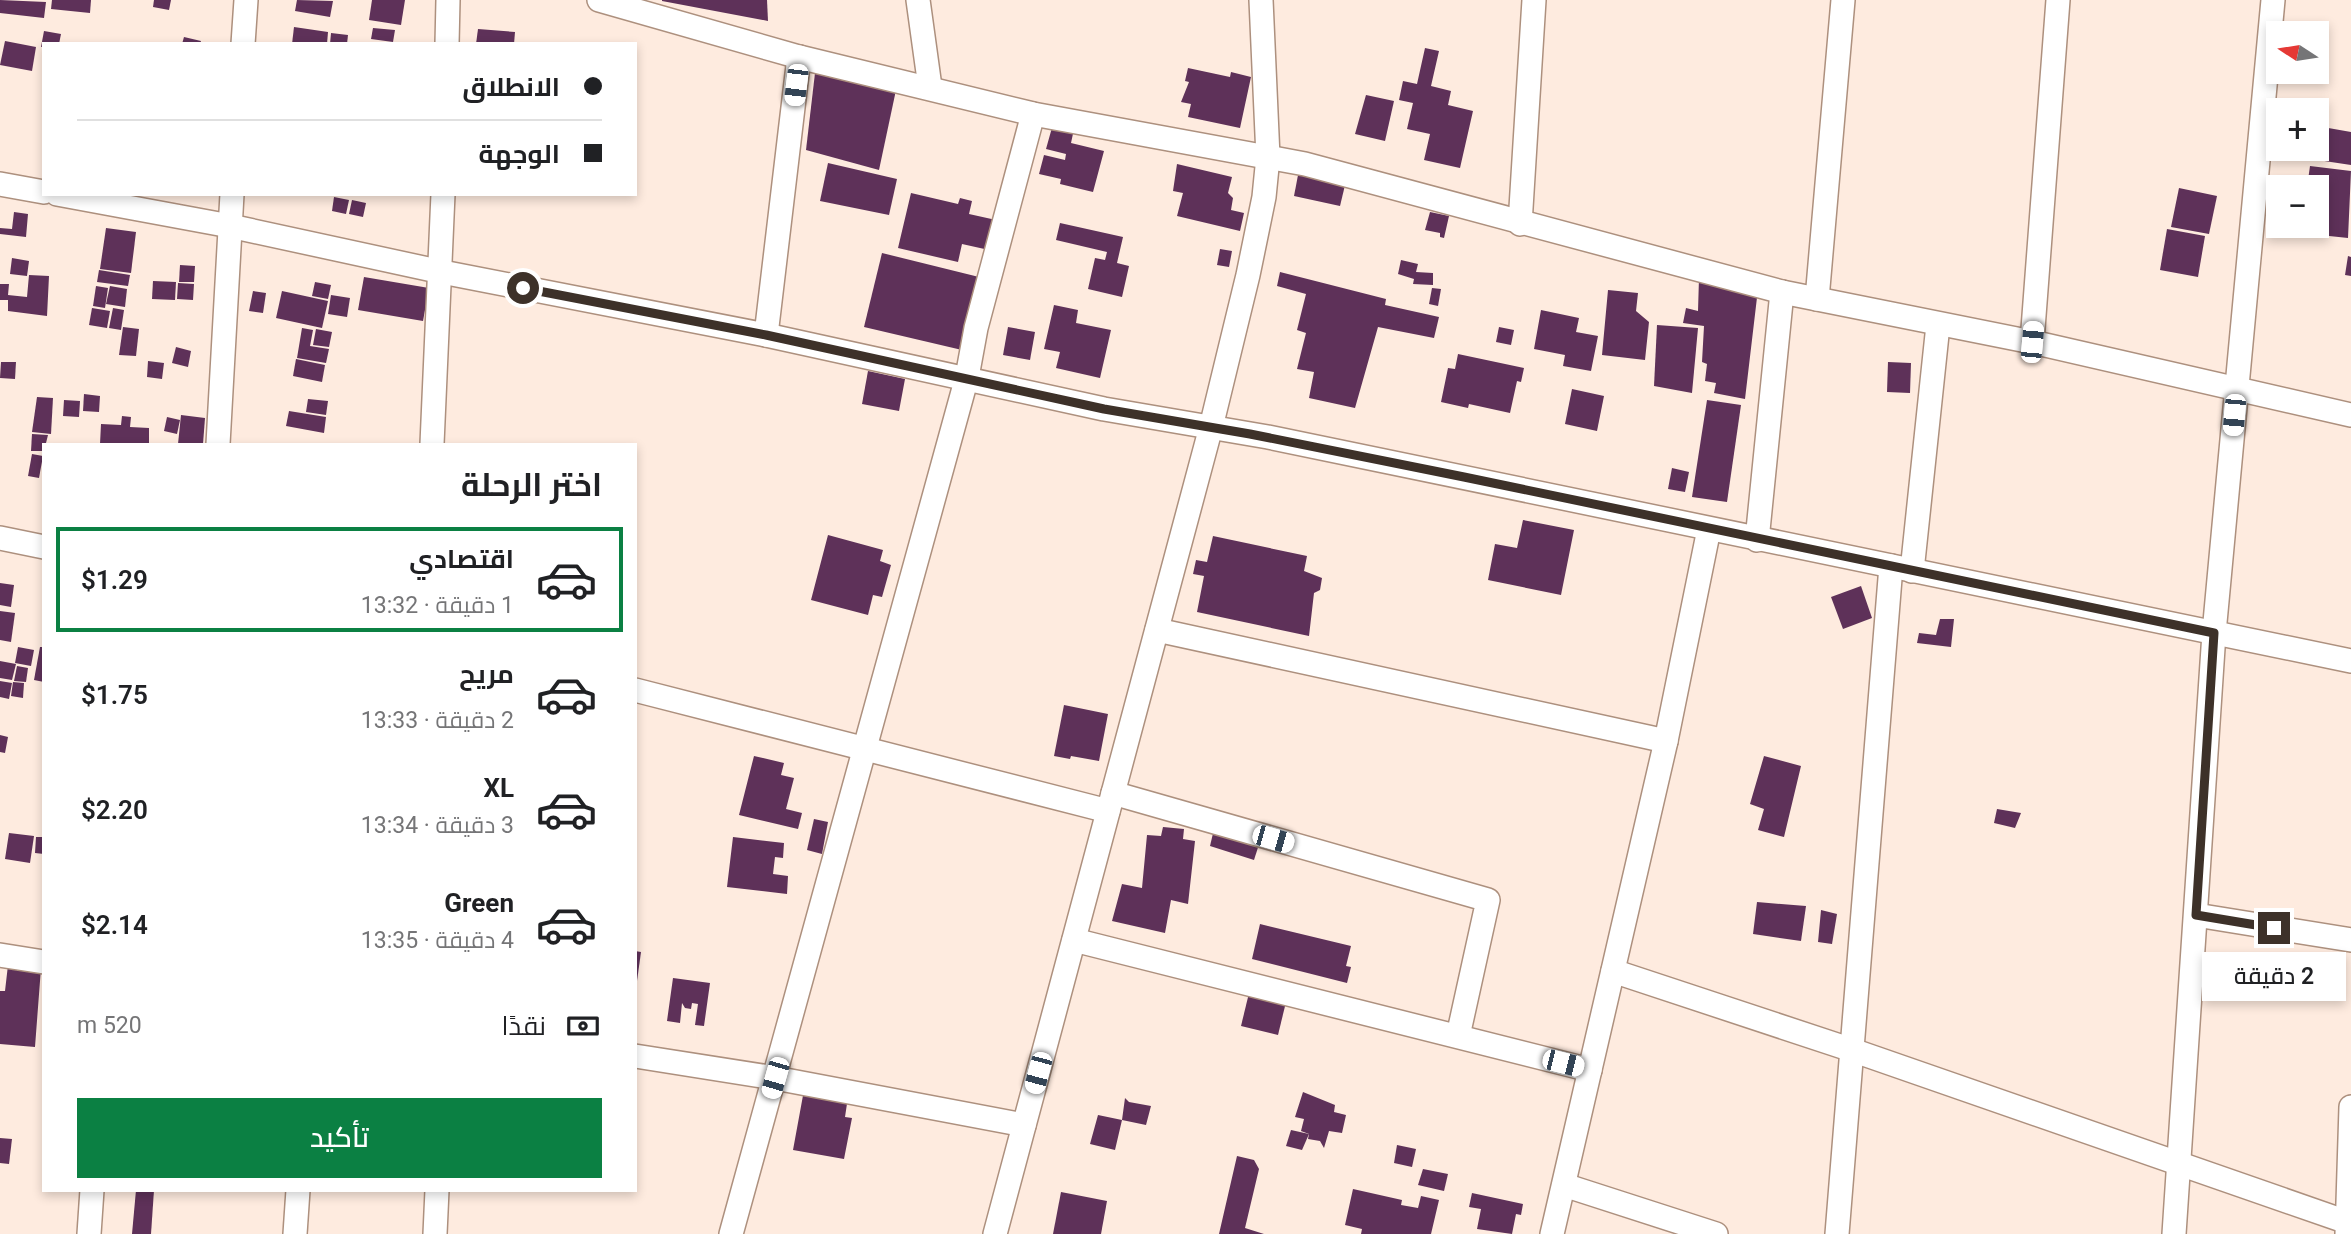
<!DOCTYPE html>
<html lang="ar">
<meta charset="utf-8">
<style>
body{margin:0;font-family:Roboto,Cairo,sans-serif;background:#f6f6f6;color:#202124;direction:rtl;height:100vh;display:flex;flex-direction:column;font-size:26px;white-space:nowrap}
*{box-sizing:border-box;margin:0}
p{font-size:23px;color:#757577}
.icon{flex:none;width:38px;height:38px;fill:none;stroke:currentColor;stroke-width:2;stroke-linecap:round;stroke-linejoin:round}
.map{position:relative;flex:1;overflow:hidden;direction:ltr}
.sheet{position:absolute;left:42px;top:443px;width:595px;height:749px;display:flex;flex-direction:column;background:#fff;border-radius:0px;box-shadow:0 4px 10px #0003;direction:rtl}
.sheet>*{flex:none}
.guide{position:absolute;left:42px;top:42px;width:595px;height:154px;border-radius:0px;box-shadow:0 4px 10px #0003;direction:rtl;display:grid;align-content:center;height:154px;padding:0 35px;background:#fff}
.needle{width:46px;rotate:282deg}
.tools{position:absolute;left:2266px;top:21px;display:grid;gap:14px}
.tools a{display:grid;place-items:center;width:63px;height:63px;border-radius:0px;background:#fff;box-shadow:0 4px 10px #0003;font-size:35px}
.end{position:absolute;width:32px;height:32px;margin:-16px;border:9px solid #3d3129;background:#fff;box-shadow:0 0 0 4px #fff}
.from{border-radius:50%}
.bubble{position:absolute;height:49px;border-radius:0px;background:#fff;box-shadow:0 4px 10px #0003;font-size:23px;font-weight:600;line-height:49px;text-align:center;direction:rtl}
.car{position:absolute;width:21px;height:42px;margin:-21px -10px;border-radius:9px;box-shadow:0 0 5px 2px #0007;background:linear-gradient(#fff 24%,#345 0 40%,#fff 0 76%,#345 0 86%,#fff 0)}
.guide b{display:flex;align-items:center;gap:24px;height:66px;font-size:26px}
.guide b+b{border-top:2px solid #e0e0e0}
.guide i{width:18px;height:18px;background:#202124}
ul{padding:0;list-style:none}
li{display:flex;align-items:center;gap:21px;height:105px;margin:0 14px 10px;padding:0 21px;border:4px solid transparent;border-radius:0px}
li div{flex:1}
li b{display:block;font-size:26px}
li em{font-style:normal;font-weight:600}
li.current{border-color:#0b8043}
li>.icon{width:63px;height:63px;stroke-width:1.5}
h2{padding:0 35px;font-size:32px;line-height:84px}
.pay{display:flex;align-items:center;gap:18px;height:77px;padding:0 35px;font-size:26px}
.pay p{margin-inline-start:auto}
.cta{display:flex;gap:14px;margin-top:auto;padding:14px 35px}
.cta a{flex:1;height:80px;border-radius:0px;background:#0b8043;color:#fff;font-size:28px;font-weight:600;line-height:80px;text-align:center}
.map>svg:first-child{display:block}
</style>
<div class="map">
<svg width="2351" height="1234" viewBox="0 0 2351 1234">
<rect width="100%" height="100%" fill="#feebdf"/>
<g fill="#5e3159">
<path d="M0,0L46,2L44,18L0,13Z"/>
<path d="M52,0H91L90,13L51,9Z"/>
<path d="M154,0H171L169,10L153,7Z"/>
<path d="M297,0L333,1L330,17L295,11Z"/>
<path d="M372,0H405L401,25L369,20Z"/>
<path d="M662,0H767L768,21L662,1Z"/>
<path d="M294,27L328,32L327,44H292Z"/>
<path d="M373,28L395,30L393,42L371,39Z"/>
<path d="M478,29L515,32L514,44H476Z"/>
<path d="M44,31L61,34L59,44L41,47Z"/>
<path d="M331,33L348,35L347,44H330Z"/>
<path d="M184,37L201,41L200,44H182Z"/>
<path d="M5,41L36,47L32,71L0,65Z"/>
<path d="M1425,48L1439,51L1431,86L1451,91L1448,105L1473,111L1460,168L1424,160L1430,134L1407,129L1413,103L1399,100L1403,81L1417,84Z"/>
<path d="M1188,68L1230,77L1231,72L1251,77L1240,128L1188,117L1191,104L1181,102L1189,82L1185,81Z"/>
<path d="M815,73L896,90L879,170L806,150Z"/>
<path d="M1366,95L1394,101L1385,141L1355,134Z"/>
<path d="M1053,124L1074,129L1071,143L1104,151L1093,192L1060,184L1061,179L1039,174L1044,155L1065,160L1066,154L1046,149Z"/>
<path d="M2317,126L2351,132V165L2311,159L2312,149H2317Z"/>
<path d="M828,163L897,179L889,215L820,201Z"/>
<path d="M1177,164L1232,177L1228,193L1233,198L1231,210L1244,213L1240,231L1177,216L1183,193L1173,191Z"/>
<path d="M2310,166L2351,171L2348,238L2301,233L2302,226H2317V187H2307Z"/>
<path d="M1299,170L1346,181L1340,206L1294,196Z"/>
<path d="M2179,188L2217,196L2209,234L2171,227Z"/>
<path d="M911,193L958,204L960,198L972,201L969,214L996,220L989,250L962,244L958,262L898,248Z"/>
<path d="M334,197L349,200L346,214L332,211Z"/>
<path d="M352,200L366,203L363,217L349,214Z"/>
<path d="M14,212L28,214L26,237L0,234V228L12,229Z"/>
<path d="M1430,212L1449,216L1444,238L1440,237V233L1425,230Z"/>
<path d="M1060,223L1123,237L1117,263L1129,266L1122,297L1088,289L1095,258L1105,260L1107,252L1056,240Z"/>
<path d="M106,228L136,232L131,273L100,269Z"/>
<path d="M2167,229L2205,236L2198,277L2160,270Z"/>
<path d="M1220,249L1232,251L1229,267L1217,265Z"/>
<path d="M882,253L979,277L962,350L864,327Z"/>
<path d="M2348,256L2351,257V276L2345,275Z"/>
<path d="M12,258L29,261L27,276L10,274Z"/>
<path d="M1401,260L1418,264L1416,272L1433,273V285L1413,284L1414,279L1398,274Z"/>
<path d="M180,265L195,266L194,282H179Z"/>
<path d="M99,270L130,275L128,286L97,282Z"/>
<path d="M1280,272L1386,299L1385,305L1439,317L1434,338L1378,327L1355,408L1309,398L1314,372L1297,369L1306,333L1297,330L1306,294L1277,286Z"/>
<path d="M29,275L49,276L47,316L8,311V300H0V284H9L8,295L27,297Z"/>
<path d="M364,277L429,288L423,321L358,310Z"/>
<path d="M1699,278L1758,289L1745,399L1714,393L1716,383L1705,381L1707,364L1702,362L1704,326L1683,323L1686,308L1698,311Z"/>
<path d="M153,281L176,282L175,300L152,299Z"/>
<path d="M315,282L331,285L328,299L312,296Z"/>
<path d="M178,283L194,284L193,300L177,299Z"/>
<path d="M96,286L108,288L105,308L93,306Z"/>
<path d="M110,286L127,289L125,307L106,304Z"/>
<path d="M1432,288L1441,289L1438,306L1429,304Z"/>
<path d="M1608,290L1638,293L1636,311L1649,322L1645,360L1602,355Z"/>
<path d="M253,291L266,293L263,313L249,311Z"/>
<path d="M282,291L328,301L322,328L276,318Z"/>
<path d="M331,295L350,298L347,317L328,314Z"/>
<path d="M1054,305L1078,310L1076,323L1111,330L1100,378L1056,368L1060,352L1044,349Z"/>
<path d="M92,308L110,311L107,328L89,325Z"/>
<path d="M113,308L124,310L121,330L109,328Z"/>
<path d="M1541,310L1579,318L1576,332L1598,336L1591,371L1563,366L1565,355L1534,349Z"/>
<path d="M1657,325L1698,328L1692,393L1654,386Z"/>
<path d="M123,327L139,329L136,356L119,355Z"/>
<path d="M1008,327L1035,332L1030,360L1003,355Z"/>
<path d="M1499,327L1514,330L1511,345L1496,342Z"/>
<path d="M302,328L313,330L310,346L329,349L326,363L297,358Z"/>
<path d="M316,329L332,332L329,347L313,345Z"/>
<path d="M176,347L191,351L188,367L172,363Z"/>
<path d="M1458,354L1524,368L1521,382L1517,381L1510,413L1469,404L1468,408L1441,402L1448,368L1455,369Z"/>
<path d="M296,359L325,365L322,382L293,376Z"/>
<path d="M148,361L164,363L162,379L147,377Z"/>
<path d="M1,362H16L15,379L0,378Z"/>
<path d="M1888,362L1911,363L1910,393L1887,392Z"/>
<path d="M868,371L905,379L899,411L862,404Z"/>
<path d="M1572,389L1604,396L1597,431L1565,424Z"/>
<path d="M84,394L100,396L99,412L83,411Z"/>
<path d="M37,397L53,398L51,434L32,432Z"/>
<path d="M308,399L328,401L326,415L306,412Z"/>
<path d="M64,400L80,401L79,417L63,416Z"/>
<path d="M1707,400L1741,405L1727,502L1692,497Z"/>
<path d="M289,411L326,417L324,433L286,426Z"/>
<path d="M181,415L205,418L203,444H178Z"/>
<path d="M122,416L131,417L130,427L149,428V444H100L101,424L121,425Z"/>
<path d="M167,417L180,420L177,434L164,431Z"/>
<path d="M32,434L48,435L44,451H31Z"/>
<path d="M32,454L43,456L39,478L28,476Z"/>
<path d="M1672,468L1689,472L1685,492L1668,489Z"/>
<path d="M1523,520L1574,530L1561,595L1488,580L1495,544L1517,548Z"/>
<path d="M828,535L883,550L880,561L891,565L882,597L873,595L868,615L811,600Z"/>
<path d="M1213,536L1307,556L1304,571L1322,578L1320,590L1314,593L1309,636L1197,612L1204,576L1193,574L1196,560L1207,562Z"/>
<path d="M0,583L14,585L11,607L0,605Z"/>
<path d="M1861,586L1872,618L1843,629L1831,597Z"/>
<path d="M0,611L15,613L11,642L0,640Z"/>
<path d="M1940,619H1954L1951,647L1917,643L1919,633L1936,635Z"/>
<path d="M18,647L34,650L31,666L15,663Z"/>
<path d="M40,647H44V682L34,680Z"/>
<path d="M0,661L16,664L12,680L0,678Z"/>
<path d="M17,666L28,668L26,682L14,681Z"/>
<path d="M0,681L12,683L9,699L0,697Z"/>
<path d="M13,682L24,683L23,698L11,696Z"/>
<path d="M1064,705L1108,714L1099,761L1071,756L1070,759L1054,756Z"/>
<path d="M0,735L8,737L5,753L0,752Z"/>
<path d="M754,756L784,763L781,775L794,778L786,809L802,813L798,829L739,815Z"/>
<path d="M1764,756L1801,766L1784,837L1758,830L1764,809L1750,804Z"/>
<path d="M1997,809L2021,813L2015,828L1994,823Z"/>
<path d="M814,819L828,822L822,854L807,850Z"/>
<path d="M1215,825L1261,838L1254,860L1210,846Z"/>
<path d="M1163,827L1184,829L1183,839L1195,841L1188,904L1171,900L1165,933L1112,921L1122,884L1142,888L1147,835L1161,836Z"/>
<path d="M9,833L34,836L30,863L5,859Z"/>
<path d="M36,837H44V854L35,853Z"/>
<path d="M733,837L784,843L783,858L775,857L773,874L788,876L787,894L727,887Z"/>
<path d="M1757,902L1806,906L1801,941L1753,934Z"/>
<path d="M1821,910L1837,914L1832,944L1818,942Z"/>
<path d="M1260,924L1351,946L1346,966L1351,967L1347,983L1252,959Z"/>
<path d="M635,951L641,952L637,981H635Z"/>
<path d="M8,965L41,968L35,1047L0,1044V991H5Z"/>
<path d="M673,978L710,983L704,1026L695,1025L698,1004L692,1003L691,1009L685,1008L682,1003L680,1023L667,1021Z"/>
<path d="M1249,993L1286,1002L1278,1035L1241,1026Z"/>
<path d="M804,1090L848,1097L845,1117L852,1118L844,1159L793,1150Z"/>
<path d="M1303,1092L1335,1105L1334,1112L1346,1115L1342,1133L1329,1131L1324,1148L1320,1141L1308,1139L1309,1134L1301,1131L1304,1119L1295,1117Z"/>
<path d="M1125,1098L1129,1102L1151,1106L1146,1125L1122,1120L1115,1150L1090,1144L1098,1115L1122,1120Z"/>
<path d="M1291,1130L1309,1134L1302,1150L1286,1146Z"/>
<path d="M0,1138L12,1139L9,1164L0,1163Z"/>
<path d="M1397,1145L1416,1149L1412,1167L1394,1163Z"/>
<path d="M1237,1156L1254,1160L1259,1169L1245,1228L1264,1234H1219Z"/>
<path d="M1423,1169L1448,1174L1444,1191L1418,1185Z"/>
<path d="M1353,1189L1402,1200L1401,1205L1418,1208L1421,1196L1439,1200L1431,1234H1361L1362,1229L1345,1225Z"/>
<path d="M136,1190H154L151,1234H132Z"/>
<path d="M1061,1192L1107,1201L1101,1234H1053Z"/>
<path d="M1472,1193L1523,1204L1521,1215L1516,1214L1512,1234L1477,1229L1481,1209L1469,1207Z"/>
</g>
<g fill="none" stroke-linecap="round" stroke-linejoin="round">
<defs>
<g id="minor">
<path d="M599,0L799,57L1033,114L1305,164L1782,292L2032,342L2351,415"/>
<path d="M918,0L930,87"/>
<path d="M243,44L246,0"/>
<path d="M447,44L448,0"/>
<path d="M0,184L44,192"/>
<path d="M57,194L230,226L442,272L766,335L1104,409L1268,437L2351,661"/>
<path d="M1520,224L1534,0"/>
<path d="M1817,299L1843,0"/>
<path d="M766,335L799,57"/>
<path d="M2032,342L2058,0"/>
<path d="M218,444L232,194"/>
<path d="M432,444L443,194"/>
<path d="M0,538L44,547"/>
<path d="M1757,540L1782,292"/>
<path d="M1912,571L1938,325"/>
<path d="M1157,630L1666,741"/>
<path d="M635,690L1108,811"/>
<path d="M1113,793L1488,900L1458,1036"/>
<path d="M2196,915L2351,940"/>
<path d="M1074,940L1590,1070"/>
<path d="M0,955L44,962"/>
<path d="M1613,971L1852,1050L2347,1222"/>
<path d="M635,1056L775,1078L1024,1125"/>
<path d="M1564,1185L1716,1234"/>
<path d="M89,1234L92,1190"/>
<path d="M295,1234L298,1190"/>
<path d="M435,1234L437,1190"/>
<path d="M731,1234L967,377L976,328L1033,114"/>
<path d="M995,1234L1211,427L1248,275L1264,197L1268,157L1261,0"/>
<path d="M1552,1234L1666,741L1709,529"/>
<path d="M1837,1234L1891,566"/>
<path d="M2174,1234L2214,633L2273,0"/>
<path d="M2347,1234L2351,1107"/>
</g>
</defs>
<use href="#minor" stroke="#ad907e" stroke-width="26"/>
<use href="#minor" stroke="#fff" stroke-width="23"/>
</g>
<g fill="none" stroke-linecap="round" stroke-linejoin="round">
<path stroke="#3d3129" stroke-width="9" d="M523,288L766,335L1104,409L1250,434L1464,477L2214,633L2196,915L2274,928"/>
</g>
</svg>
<div class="tools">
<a><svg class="needle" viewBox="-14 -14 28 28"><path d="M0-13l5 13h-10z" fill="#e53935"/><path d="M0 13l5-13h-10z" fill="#757577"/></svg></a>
<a>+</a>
<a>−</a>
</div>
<i class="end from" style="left:523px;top:288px"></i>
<i class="end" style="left:2274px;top:928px"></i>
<div class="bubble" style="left:2202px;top:952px;width:144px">2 دقيقة</div>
<i class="car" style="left:796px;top:85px;rotate:187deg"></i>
<i class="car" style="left:2032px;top:342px;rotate:5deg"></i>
<i class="car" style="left:2234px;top:415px;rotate:185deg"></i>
<i class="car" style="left:1273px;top:839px;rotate:106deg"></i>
<i class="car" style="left:1563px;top:1063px;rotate:104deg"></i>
<i class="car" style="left:1038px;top:1073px;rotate:195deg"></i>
<i class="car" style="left:775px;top:1078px;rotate:196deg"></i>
<div class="guide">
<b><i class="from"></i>الانطلاق</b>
<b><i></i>الوجهة</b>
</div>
<section class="sheet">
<h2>اختر الرحلة</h2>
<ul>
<li class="current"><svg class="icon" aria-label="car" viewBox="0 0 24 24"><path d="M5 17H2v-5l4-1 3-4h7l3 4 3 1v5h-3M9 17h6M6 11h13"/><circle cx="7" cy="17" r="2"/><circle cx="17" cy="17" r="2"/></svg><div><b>اقتصادي</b><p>1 دقيقة · 13:32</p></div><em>$1.29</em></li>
<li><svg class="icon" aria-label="car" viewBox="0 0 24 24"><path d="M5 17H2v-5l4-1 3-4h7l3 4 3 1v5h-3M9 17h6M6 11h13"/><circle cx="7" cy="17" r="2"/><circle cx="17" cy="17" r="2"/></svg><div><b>مريح</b><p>2 دقيقة · 13:33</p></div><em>$1.75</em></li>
<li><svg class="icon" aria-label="car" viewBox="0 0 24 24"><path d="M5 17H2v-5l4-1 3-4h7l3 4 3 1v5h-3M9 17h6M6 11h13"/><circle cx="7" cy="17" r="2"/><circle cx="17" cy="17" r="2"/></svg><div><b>XL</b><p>3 دقيقة · 13:34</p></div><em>$2.20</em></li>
<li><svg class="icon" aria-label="car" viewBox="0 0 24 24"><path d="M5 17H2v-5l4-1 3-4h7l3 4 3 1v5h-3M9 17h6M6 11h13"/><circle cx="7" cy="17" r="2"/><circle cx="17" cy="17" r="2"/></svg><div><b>Green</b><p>4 دقيقة · 13:35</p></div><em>$2.14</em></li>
</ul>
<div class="pay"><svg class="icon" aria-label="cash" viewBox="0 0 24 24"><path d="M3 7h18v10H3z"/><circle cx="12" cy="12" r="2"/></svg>نقدًا<p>520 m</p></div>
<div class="cta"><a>تأكيد</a></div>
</section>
</div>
